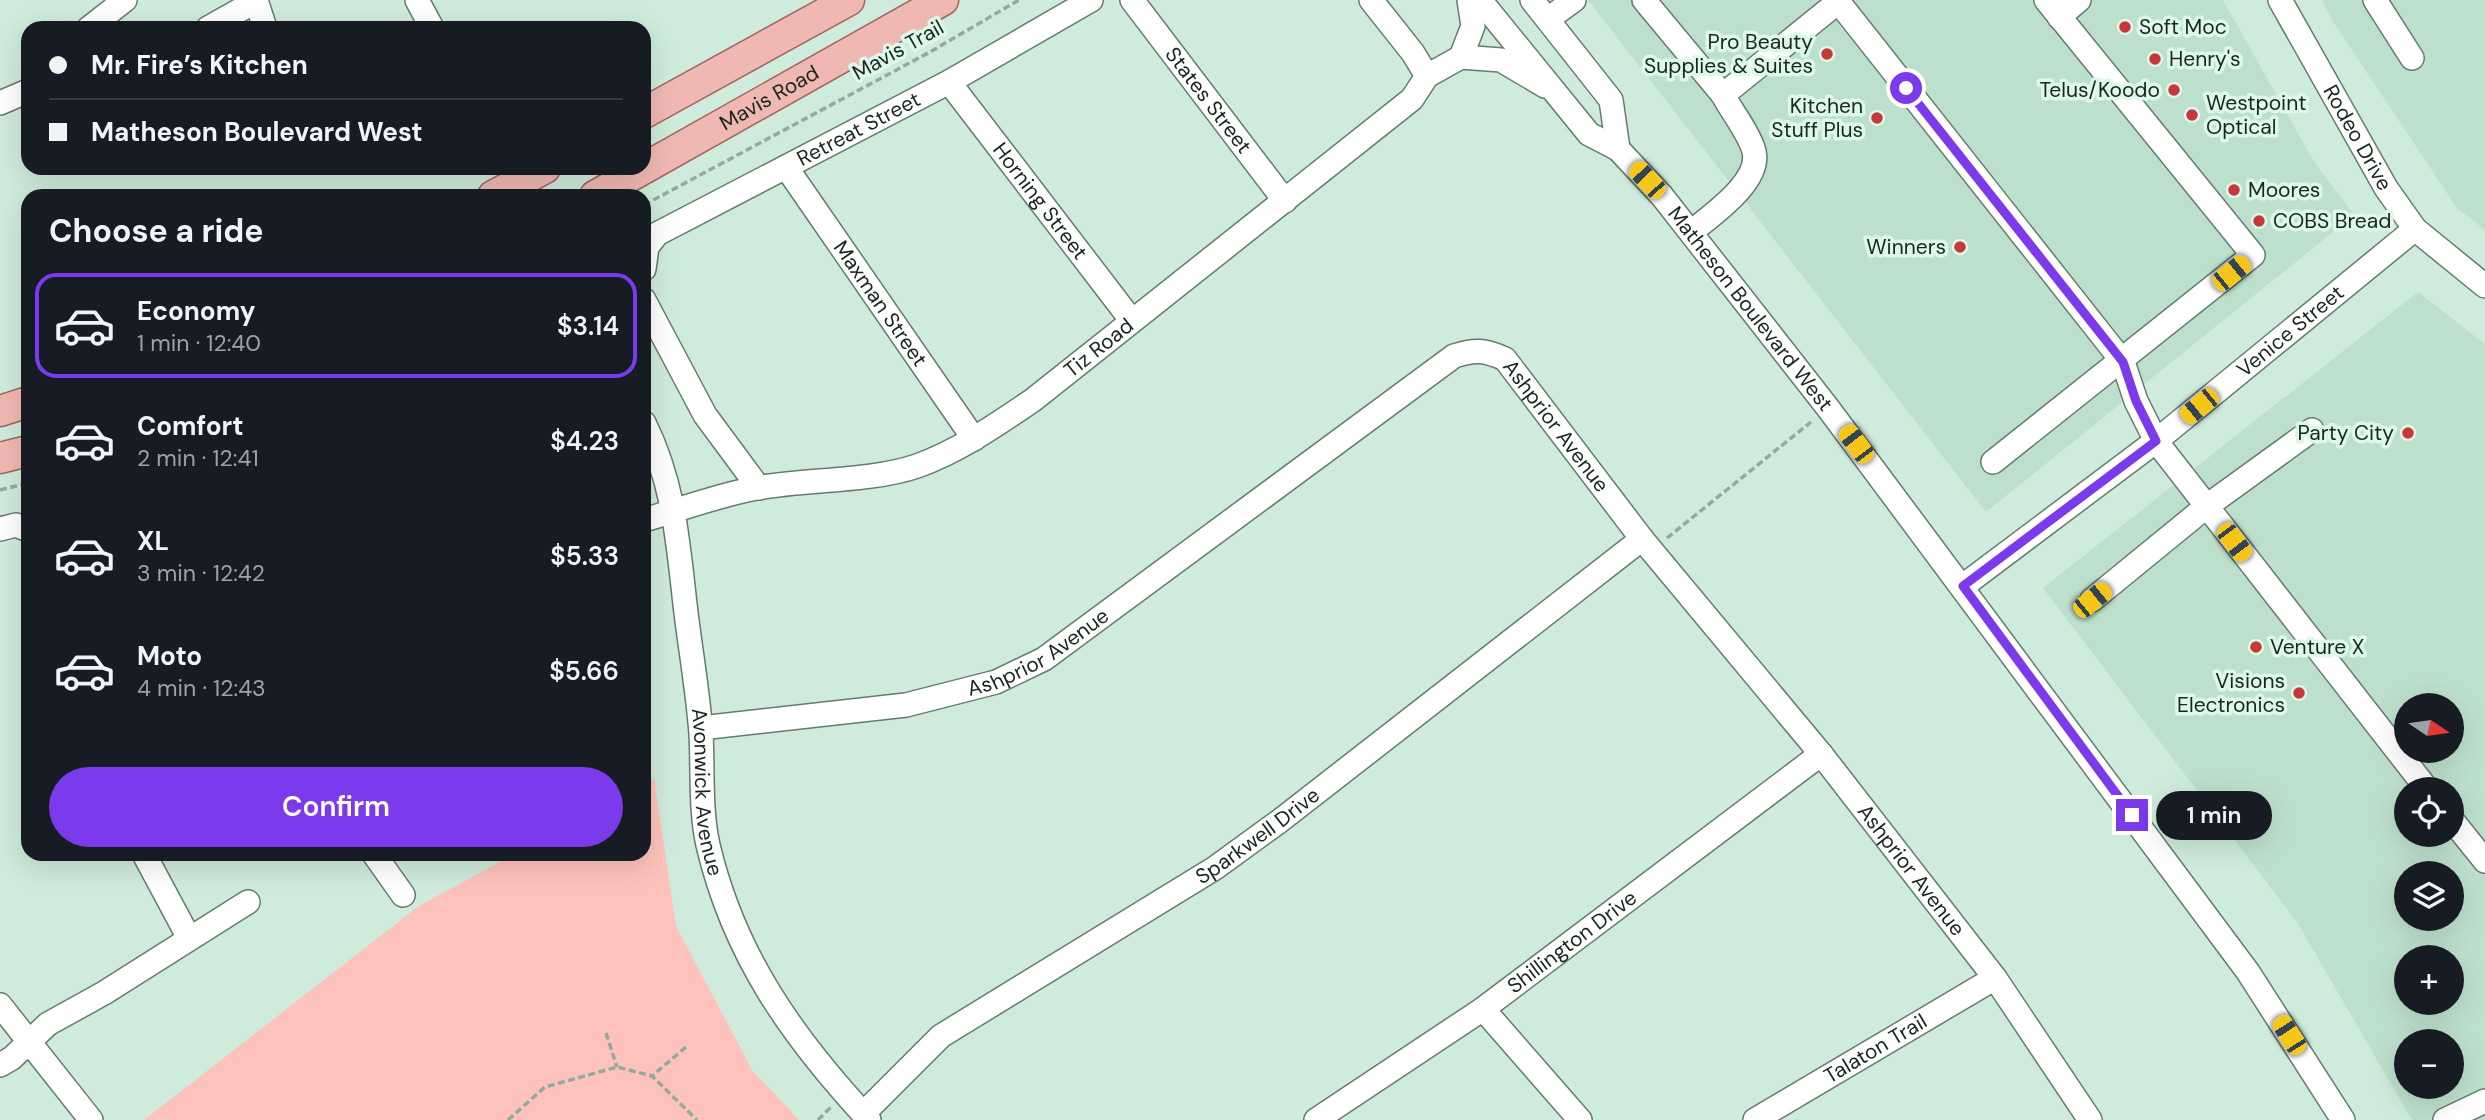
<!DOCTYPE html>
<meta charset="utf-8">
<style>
body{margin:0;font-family:"DM Sans",sans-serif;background:#242831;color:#f1f3f6;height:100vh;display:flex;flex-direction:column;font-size:26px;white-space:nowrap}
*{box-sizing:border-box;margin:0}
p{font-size:23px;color:#9ea1a6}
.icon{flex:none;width:38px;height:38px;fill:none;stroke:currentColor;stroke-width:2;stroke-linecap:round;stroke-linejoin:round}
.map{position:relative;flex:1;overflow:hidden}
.drawer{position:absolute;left:21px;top:189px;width:630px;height:672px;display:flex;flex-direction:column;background:#171b24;border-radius:21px;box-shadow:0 7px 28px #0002}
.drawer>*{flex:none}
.hud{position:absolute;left:21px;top:21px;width:630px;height:154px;border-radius:21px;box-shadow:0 7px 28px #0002;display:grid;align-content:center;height:154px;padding:0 28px;background:#171b24}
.needle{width:46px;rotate:103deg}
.tools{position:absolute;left:2394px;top:693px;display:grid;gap:14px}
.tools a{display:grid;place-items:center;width:70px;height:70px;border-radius:50%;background:#171b24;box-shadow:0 7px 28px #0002;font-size:35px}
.end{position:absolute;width:32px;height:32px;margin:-16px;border:9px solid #7c3aed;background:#fff;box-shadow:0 0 0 4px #fff}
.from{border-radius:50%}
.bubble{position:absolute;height:49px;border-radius:24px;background:#171b24;box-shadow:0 7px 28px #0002;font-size:23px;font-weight:600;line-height:49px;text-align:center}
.car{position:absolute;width:21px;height:42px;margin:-21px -10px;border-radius:9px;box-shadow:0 0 5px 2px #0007;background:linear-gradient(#f5c518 24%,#345 0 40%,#f5c518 0 76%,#345 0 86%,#f5c518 0)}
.hud b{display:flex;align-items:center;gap:24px;height:66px;font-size:26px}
.hud b+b{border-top:2px solid #363941}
.hud i{width:18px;height:18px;background:#f1f3f6}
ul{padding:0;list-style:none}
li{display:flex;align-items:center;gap:21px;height:105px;margin:0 14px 10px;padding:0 14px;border:4px solid transparent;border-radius:21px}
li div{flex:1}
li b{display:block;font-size:26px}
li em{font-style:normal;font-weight:600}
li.selected{border-color:#7c3aed}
li>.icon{width:63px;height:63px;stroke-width:1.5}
h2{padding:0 28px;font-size:32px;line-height:84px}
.action{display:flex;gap:14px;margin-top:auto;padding:14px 28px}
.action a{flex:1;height:80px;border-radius:42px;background:#7c3aed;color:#fff;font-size:28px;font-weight:600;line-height:80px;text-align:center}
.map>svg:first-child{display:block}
</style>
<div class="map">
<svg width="2485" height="1120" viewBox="0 0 2485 1120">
<rect width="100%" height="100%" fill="#cfebdb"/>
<g fill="#bde0cc" fill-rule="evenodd">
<path d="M1588,0H2223L2314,162L2354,215L1986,512Z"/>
<path d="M2322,0H2485V230L2457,208L2332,20Z"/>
<path d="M2418,292L2485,344V1120H2412L2297,922L2043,588ZM2406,705H2452V751H2406ZM2406,789H2452V835H2406ZM2406,873H2452V919H2406ZM2406,957H2452V1003H2406ZM2406,1041H2452V1087H2406Z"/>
</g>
<path fill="#fec2bc" d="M654,778L676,926L752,1070L799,1120H144L420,905L515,854H644V784Z"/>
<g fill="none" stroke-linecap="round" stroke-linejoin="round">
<defs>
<g id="minor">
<path d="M256,0L265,28"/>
<path d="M417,0L432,28"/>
<path id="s1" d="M1132,0L1285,201"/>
<path d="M1371,0L1413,53L1427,76"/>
<path id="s2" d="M1480,0L1589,134L1618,149L1662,196L1828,408L2248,972L2343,1120"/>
<path d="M1532,0L1611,100L1618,149"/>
<path d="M1644,0L1723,95"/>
<path d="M1837,0L2123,362L2136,401L2156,441L2427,789"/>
<path id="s3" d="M2280,0L2386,188L2415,229L2485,286"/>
<path d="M2375,0L2412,58"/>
<path d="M2059,17L2079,0"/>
<path d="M1548,19L1574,0"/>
<path d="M89,28L125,0"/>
<path d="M208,28L256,1"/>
<path d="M1461,57L1473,26L1469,0"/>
<path id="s4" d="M949,82L1132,321"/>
<path d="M0,103L28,91"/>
<path id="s5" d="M786,167L974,439"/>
<path d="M1691,232C1712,215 1765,179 1753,148C1747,130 1732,112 1723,95L1838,2"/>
<path id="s6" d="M644,269L647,247L657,234L949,82L1091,0"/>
<path d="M644,300L705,415L759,488"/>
<path id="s7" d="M644,423C675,485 678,545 686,613C691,653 698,693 701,734C703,769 700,810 708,845C734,956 793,1038 869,1120"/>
<path d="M1993,462L2253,255L2046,0"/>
<path id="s8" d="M644,520C682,509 718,495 757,488C806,479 870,482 917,466C959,451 996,425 1033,400L1412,99L1427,76L1461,57L1501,60L1545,86"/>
<path d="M0,529L16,525L28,530"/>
<path id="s9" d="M1963,586L2156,441L2415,229"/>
<path d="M2092,600L2207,506L2312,430"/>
<path id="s10" d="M701,728L906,705L996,682L1044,659L1454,356C1475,349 1485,350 1505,359L1642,539L1821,754L1995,978L2090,1120"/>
<path d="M2452,820L2485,861"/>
<path d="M144,854L189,938"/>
<path d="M374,854L403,895"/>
<path d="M0,1005L91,1120"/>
<path d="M1483,1009L1580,1120"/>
<path d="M0,1065L12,1058L48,1024L104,993L248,902"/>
<path id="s11" d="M863,1114L941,1036L1215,868L1281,820L1642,539"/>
<path id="s12" d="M1316,1120L1483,1009L1821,754"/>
<path id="s13" d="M1755,1120L1995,978"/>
<path d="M2445,1120L2485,1101"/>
</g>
<g id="major">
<path d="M644,113L849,0"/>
<path d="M493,196L545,168"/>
<path id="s14" d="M595,196L943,0"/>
<path d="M0,411L28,402"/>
<path d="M0,458L28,451"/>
</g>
</defs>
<use href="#minor" stroke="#637c6f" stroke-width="26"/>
<use href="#major" stroke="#9f655f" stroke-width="33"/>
<g stroke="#94aa9d" stroke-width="3.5" stroke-dasharray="7 3.5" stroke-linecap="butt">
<path d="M644,205L930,52L1019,0"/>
<path d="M0,490L28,483"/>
<path d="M1667,538L1811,422"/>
<path d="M606,1033L617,1067"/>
<path d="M686,1047L652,1076L697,1120"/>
<path d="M508,1120L545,1087L617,1067L652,1076"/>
<path d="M818,1120L831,1107"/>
</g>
<use href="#minor" stroke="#fff" stroke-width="23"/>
<use href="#major" stroke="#f0b8b3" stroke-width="30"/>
</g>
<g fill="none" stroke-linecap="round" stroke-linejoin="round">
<path stroke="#7c3aed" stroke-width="9" d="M1906,88L2123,362L2136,401L2156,441L1963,586L2132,815"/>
</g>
<g fill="#c73838" stroke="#dcf8e8" stroke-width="2.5">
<circle cx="2125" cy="27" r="7"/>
<circle cx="1827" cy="54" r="7"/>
<circle cx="2155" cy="59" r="7"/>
<circle cx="2174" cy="90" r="7"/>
<circle cx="2192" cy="115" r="7"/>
<circle cx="1877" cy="118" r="7"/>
<circle cx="2234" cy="190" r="7"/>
<circle cx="2259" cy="221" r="7"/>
<circle cx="1960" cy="247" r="7"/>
<circle cx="2408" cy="433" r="7"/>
<circle cx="2256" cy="647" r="7"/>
<circle cx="2299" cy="693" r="7"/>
</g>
<g text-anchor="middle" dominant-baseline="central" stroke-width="7" stroke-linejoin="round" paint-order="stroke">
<g font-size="21" fill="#1b2520" stroke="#dcf8e8" text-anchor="start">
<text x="2139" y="27">Soft Moc</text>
<text x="1813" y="42" text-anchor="end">Pro Beauty<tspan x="1813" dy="24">Supplies &amp; Suites</tspan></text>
<text x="2169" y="59">Henry's</text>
<text x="2160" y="90" text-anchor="end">Telus/Koodo</text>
<text x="2206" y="103">Westpoint<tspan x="2206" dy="24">Optical</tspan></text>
<text x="1863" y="106" text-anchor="end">Kitchen<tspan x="1863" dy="24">Stuff Plus</tspan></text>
<text x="2248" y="190">Moores</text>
<text x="2273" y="221">COBS Bread</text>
<text x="1946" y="247" text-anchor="end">Winners</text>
<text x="2394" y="433" text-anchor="end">Party City</text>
<text x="2270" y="647">Venture X</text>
<text x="2285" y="681" text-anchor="end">Visions<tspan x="2285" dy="24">Electronics</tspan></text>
</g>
<g font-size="21" fill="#1b2520" stroke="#dcf8e8">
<text transform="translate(898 50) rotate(-29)">Mavis Trail</text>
<text stroke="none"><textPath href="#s14" startOffset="200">Mavis Road</textPath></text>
<text stroke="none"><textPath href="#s1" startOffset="126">States Street</textPath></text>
<text stroke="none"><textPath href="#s6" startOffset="266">Retreat Street</textPath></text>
<text stroke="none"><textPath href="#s3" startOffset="158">Rodeo Drive</textPath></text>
<text stroke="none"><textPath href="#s4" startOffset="150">Horning Street</textPath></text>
<text stroke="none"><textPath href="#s5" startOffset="166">Maxman Street</textPath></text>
<text stroke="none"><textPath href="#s2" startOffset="413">Matheson Boulevard West</textPath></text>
<text stroke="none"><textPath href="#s9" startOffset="415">Venice Street</textPath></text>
<text stroke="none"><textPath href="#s8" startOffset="497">Tiz Road</textPath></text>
<text stroke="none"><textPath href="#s10" startOffset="999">Ashprior Avenue</textPath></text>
<text stroke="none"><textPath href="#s10" startOffset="350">Ashprior Avenue</textPath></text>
<text stroke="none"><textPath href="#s7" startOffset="376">Avonwick Avenue</textPath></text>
<text stroke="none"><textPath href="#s11" startOffset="485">Sparkwell Drive</textPath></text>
<text stroke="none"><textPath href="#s10" startOffset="1568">Ashprior Avenue</textPath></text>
<text stroke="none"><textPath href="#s12" startOffset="312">Shillington Drive</textPath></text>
<text stroke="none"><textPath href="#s13" startOffset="140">Talaton Trail</textPath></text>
</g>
</g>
</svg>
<div class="tools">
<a><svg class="needle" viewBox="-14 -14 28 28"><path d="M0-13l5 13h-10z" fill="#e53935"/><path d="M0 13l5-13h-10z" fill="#9ea1a6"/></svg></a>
<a><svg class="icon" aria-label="locate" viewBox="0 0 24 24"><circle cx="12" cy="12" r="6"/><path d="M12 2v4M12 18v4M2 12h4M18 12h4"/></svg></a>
<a><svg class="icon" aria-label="layers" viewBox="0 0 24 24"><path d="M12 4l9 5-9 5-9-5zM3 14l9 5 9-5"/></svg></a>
<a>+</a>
<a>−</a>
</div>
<i class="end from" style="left:1906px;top:88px"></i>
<i class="end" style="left:2132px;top:815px"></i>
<div class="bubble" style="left:2156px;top:791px;width:116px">1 min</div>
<i class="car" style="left:1647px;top:180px;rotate:317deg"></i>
<i class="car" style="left:2231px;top:273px;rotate:51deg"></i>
<i class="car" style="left:2199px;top:406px;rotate:231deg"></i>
<i class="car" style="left:1856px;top:444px;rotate:323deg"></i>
<i class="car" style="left:2234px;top:542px;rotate:143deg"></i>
<i class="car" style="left:2092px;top:600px;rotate:51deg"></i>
<i class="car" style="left:2289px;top:1035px;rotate:327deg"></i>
<div class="hud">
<b><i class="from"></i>Mr. Fire’s Kitchen</b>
<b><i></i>Matheson Boulevard West</b>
</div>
<section class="drawer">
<h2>Choose a ride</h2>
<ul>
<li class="selected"><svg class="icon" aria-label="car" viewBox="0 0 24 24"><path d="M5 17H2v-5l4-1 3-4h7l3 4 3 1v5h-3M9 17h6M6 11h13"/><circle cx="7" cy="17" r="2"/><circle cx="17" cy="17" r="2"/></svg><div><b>Economy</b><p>1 min · 12:40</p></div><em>$3.14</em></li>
<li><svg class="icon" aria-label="car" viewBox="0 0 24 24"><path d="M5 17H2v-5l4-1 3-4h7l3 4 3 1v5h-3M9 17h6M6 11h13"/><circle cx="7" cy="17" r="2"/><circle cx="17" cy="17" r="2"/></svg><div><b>Comfort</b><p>2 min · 12:41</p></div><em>$4.23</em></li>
<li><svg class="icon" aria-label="car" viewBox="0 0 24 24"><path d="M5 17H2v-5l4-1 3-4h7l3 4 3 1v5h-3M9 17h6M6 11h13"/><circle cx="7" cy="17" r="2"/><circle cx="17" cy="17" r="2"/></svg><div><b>XL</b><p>3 min · 12:42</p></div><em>$5.33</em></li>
<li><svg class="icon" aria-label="car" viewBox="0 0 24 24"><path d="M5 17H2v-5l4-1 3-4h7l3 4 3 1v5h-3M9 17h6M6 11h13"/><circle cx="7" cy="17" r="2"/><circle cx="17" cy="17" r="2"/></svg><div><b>Moto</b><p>4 min · 12:43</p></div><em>$5.66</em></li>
</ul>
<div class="action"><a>Confirm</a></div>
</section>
</div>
